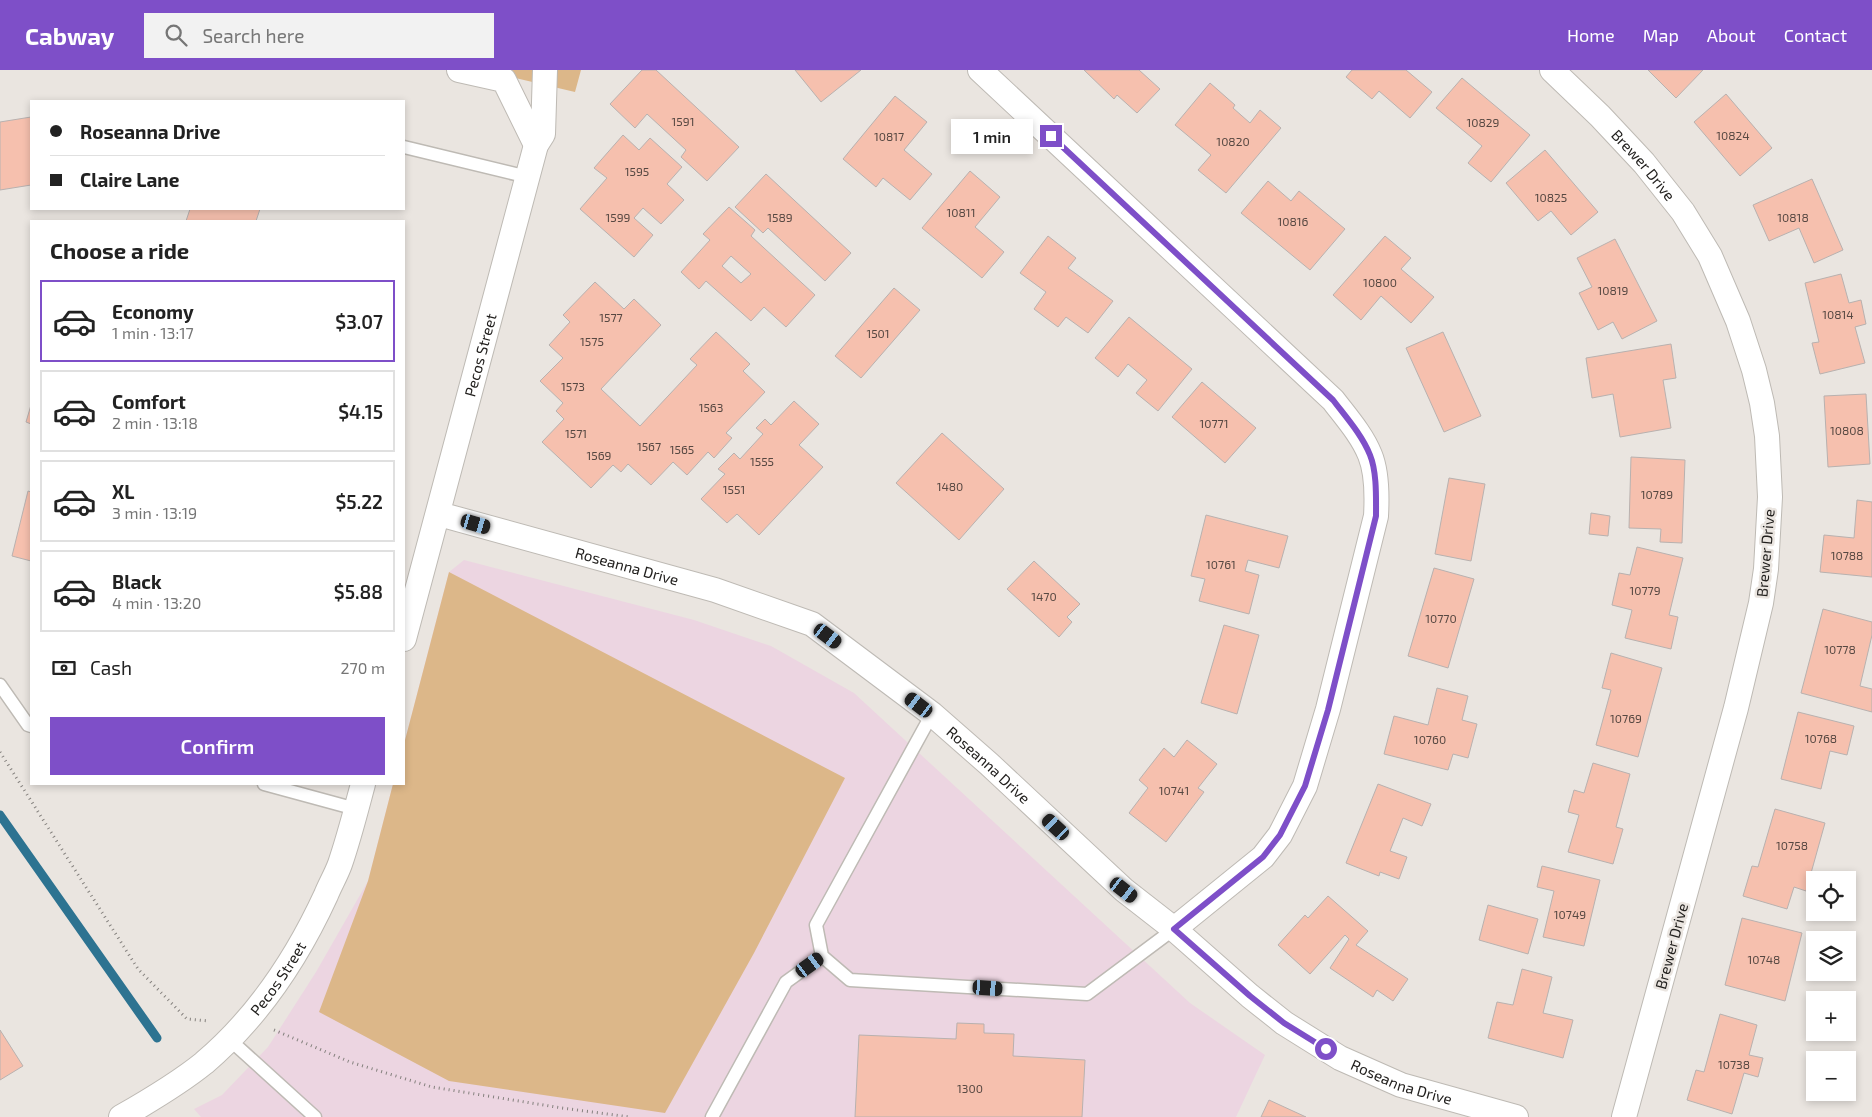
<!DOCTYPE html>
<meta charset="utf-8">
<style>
body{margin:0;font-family:"Exo 2",sans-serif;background:#f2f2f2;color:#222;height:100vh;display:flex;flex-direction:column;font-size:19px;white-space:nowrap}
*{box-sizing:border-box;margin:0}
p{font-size:16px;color:#767676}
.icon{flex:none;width:28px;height:28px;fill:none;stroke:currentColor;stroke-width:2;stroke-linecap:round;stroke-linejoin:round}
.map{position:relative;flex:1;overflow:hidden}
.sheet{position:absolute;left:30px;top:150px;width:375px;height:565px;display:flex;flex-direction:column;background:#fff;border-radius:0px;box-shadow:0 2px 8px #0003}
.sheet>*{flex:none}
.banner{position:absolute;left:30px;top:30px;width:375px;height:110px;border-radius:0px;box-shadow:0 2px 8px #0003;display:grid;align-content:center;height:110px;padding:0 20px;background:#fff}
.buttons{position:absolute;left:1806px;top:801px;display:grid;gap:10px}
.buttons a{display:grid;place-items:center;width:50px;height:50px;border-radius:0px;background:#fff;box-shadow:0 2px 8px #0003;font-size:25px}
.end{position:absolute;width:22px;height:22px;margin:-11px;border:6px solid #7e4fc8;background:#fff;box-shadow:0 0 0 2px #fff}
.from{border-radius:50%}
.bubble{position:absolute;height:35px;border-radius:0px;background:#fff;box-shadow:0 2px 8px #0003;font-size:16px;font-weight:600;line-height:35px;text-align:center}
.car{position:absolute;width:15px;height:30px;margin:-15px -8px;border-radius:6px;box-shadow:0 0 4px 1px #0007;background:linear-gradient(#222 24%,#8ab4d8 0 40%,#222 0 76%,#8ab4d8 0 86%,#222 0)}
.banner b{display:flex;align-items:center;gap:18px;height:48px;font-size:19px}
.banner b+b{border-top:1px solid #e0e0e0}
.banner i{width:12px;height:12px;background:#222}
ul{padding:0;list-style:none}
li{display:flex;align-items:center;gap:15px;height:82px;margin:0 10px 8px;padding:0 10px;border:2px solid #e0e0e0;border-radius:0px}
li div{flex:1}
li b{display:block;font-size:19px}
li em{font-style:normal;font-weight:600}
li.active{border-color:#7e4fc8}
li>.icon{width:45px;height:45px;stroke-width:1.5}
h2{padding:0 20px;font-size:22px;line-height:60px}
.pay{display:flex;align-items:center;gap:12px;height:55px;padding:0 20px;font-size:19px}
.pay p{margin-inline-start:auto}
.action{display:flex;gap:10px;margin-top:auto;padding:10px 20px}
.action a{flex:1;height:58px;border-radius:0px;background:#7e4fc8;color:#fff;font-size:20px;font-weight:600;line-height:58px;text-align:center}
header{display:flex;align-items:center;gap:30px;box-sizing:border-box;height:70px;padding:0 25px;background:#7e4fc8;color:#fff}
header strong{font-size:24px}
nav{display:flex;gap:28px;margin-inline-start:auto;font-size:18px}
.search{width:350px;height:45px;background:#f2f2f2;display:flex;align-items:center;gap:12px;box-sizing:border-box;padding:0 18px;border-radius:0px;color:#767676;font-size:19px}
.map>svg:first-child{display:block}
</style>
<header>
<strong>Cabway</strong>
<div class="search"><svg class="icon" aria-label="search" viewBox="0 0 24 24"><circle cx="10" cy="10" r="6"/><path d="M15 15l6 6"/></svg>Search here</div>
<nav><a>Home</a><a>Map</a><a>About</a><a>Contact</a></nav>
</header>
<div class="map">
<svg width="1872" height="1047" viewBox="0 0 1872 1047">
<rect width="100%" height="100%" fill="#eae5e0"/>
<path fill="#ecd5e1" d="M464,490L694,550L771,576L854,623L1190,933L1265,985L1236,1047H201L194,1039L222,1025L268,977L316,902L368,811L393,714H404V674L449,502Z"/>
<g fill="#dcb789">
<path d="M482,0H581L575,22Z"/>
<path d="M449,502L845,708L754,883L665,1043L449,1011L319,942L368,811L393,714H404V674Z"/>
</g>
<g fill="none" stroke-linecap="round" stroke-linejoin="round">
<path stroke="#2d7391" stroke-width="9" d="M0,745L157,968"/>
</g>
<g fill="#f6c0ae" stroke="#b8b1af" fill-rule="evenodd">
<path d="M642,0H656L739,77L707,111L681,87L686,80L647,44L635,58L610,34Z"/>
<path d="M795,0H861L821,32Z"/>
<path d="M1084,0H1139L1160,19L1137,43L1117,25L1114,29Z"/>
<path d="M1352,0H1406L1432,22L1410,48L1379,21L1372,29L1346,7Z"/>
<path d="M1648,0H1703L1676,28Z"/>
<path d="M1462,8L1530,65L1491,112L1468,93L1482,76L1436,38Z"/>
<path d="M1210,13L1235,35L1233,38L1250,53L1260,40L1281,58L1226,123L1198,100L1211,85L1175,55Z"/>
<path d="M1726,24L1772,78L1740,106L1694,52Z"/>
<path d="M895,26L927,52L904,80L932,104L910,130L883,108L876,117L843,89Z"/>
<path d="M31,47V115L0,120V52Z"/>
<path d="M623,65L639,80L650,68L682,97L667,114L684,130L661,154L643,138L634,148L653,165L634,187L580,139L607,108L594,98Z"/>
<path d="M1545,80L1598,142L1571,165L1551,141L1538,151L1506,113Z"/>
<path d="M970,101L1000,127L975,157L1004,182L982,208L922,158Z"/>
<path d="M766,104L851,183L825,211L768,158L763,163L735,137Z"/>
<path d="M1812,109L1843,180L1814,193L1799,158L1769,171L1753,135Z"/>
<path d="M1268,111L1291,131L1299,121L1345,159L1310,200L1241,143Z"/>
<path d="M729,137L755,160L751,166L815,225L786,257L764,237L751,251L706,211L699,219L681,202L710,170L703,164ZM731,186L751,204L741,213L722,196Z"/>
<path d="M190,139H260L256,151H186Z"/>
<path d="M1048,166L1076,188L1068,198L1113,231L1088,263L1066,247L1058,257L1034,239L1046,222L1020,203Z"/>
<path d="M1385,166L1411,188L1401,199L1434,227L1411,253L1381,226L1361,250L1333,225Z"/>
<path d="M1615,169L1657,251L1622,269L1613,252L1598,260L1579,223L1592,217L1577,188Z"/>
<path d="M1841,204L1849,233L1861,230L1866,254L1855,257L1865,293L1820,304L1812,273L1819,272L1805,213Z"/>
<path d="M595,212L624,239L634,229L661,255L601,319L640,356L697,295L690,289L716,262L750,294L743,301L765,322L726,363L732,368L714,388L708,382L687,405L673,392L651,415L628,394L621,402L613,395L591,418L542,372L564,349L556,341L563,333L540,311L563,288L549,275L570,252L563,245Z"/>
<path d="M894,218L920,240L861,308L835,286Z"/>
<path d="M1129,247L1192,299L1158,341L1136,323L1147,310L1128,294L1118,307L1095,288Z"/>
<path d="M1443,262L1481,346L1444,362L1406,278Z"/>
<path d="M1671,274L1676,308L1663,310L1671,358L1620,367L1613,324L1592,328L1586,288Z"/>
<path d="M1202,312L1256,358L1225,393L1172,347Z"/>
<path d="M1866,324L1870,394L1828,397L1824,326Z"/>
<path d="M794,331L819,354L799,375L823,397L759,465L737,444L727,453L701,429L725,404L718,399L734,383L740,389L763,364L756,358L765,349L771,355Z"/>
<path d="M31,335V354L26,352Z"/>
<path d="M942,363L1004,419L959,470L896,413Z"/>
<path d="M1631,387L1685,390L1682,473L1660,472L1661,459L1629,458Z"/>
<path d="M1449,408L1485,414L1471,491L1435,484Z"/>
<path d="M28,421L31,422V491L12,486Z"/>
<path d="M1857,430L1872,432V507L1820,502L1824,465L1854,468Z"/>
<path d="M1591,443L1610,446L1608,466L1589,464Z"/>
<path d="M1206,445L1288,466L1279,498L1248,490L1245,501L1259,505L1249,544L1199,531L1205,509L1191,506Z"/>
<path d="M1637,477L1683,488L1669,545L1678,547L1671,579L1625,568L1632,540L1612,535L1619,503L1630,505Z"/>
<path d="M1034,491L1080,534L1067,547L1072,552L1059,567L1007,519Z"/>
<path d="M1434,498L1474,509L1448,598L1408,586Z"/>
<path d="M1823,539L1872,552V565L1860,616L1872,619V642L1801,623Z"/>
<path d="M1224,555L1259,565L1237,644L1201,633Z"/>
<path d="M1611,583L1662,598L1638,687L1596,675L1611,620L1602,618Z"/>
<path d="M1437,618L1468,626L1462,650L1477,654L1468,688L1453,684L1448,700L1384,684L1394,646L1428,655Z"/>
<path d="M1798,642L1854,656L1847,685L1830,681L1821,719L1781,709Z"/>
<path d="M1187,670L1217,694L1198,718L1204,722L1166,772L1129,743L1148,718L1139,710L1164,678L1174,687Z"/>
<path d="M1593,693L1630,704L1616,757L1623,759L1613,794L1568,782L1579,745L1568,742L1574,720L1584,723Z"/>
<path d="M1378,714L1431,734L1422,756L1403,748L1390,781L1407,787L1399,809L1380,802L1379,806L1346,793Z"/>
<path d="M1775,739L1825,753L1806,821L1794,817L1787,839L1743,826L1752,796L1758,797Z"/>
<path d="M1542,796L1600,810L1584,876L1543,867L1554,821L1537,817Z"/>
<path d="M1328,826L1368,861L1356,875L1408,909L1393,931L1377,920L1373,927L1330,898L1349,869L1345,865L1310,904L1278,875L1305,845L1308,848Z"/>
<path d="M1488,835L1538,849L1528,884L1479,870Z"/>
<path d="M1742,848L1802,863L1785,931L1725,915Z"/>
<path d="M1522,899L1552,907L1543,943L1573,950L1563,988L1488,968L1497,932L1513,935Z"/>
<path d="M1720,944L1757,955L1749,985L1763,988L1758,1007L1744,1003L1732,1044L1687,1030L1696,1000L1704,1002Z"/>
<path d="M957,953L984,954V963L1014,964L1013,986L1085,990L1082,1047H855L859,965L956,969Z"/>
<path d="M0,960L23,996L0,1010Z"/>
<path d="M1269,1030L1306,1047H1261Z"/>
</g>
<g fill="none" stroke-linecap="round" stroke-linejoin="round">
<defs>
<g id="service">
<path d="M404,77L528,107"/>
<path d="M0,615L28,655L31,656"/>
<path d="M932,644L816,855L822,886L850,910L1087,924L1174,859"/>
<path d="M264,714L356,739"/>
<path d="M229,969L315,1047"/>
<path d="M712,1047L786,912L822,886"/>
</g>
<g id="minor">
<path d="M459,0L504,10L536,75"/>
<path d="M980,0L1333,330C1346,347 1362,365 1370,385C1377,402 1377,428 1376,446L1328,639L1305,716L1280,765L1263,787L1174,859"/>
<path id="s1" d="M1552,0L1600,46L1644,93L1683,142L1710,186L1738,251L1754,300L1762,333L1767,366L1770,427L1766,499L1761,533L1736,638L1624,1047"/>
<path id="s2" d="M439,444L715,520L812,554L932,644L989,694L1124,820L1174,859L1250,926L1284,953L1340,988L1401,1015L1516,1047"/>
<path id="s3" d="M404,569L536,75L543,64L545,0"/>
<path id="s4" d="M121,1047C149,1031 178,1014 204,993C257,948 297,888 326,825C330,815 336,805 340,794C349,768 356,740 363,714"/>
</g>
</defs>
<use href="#service" stroke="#bebab4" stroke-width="15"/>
<use href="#minor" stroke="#bebab4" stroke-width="26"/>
<g stroke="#84807d" stroke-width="3" stroke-dasharray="1 4" stroke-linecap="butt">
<path d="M0,682L138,899L187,949L209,951"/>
<path d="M274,960L350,992L432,1017L562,1038L630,1047"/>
</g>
<use href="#service" stroke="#fff" stroke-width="12"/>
<use href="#minor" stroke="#fff" stroke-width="24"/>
</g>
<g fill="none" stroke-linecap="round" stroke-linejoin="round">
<path stroke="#7e4fc8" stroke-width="6" d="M1051,66L1333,330C1346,347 1362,365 1370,385C1377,402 1376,428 1376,446L1328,640L1305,716L1280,765L1263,787L1174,859L1250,926L1284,953L1326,979"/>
</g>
<g text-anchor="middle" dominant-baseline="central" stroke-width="5" stroke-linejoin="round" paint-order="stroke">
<g font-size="12" fill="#574842">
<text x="683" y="51">1591</text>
<text x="1483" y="52">10829</text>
<text x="1733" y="65">10824</text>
<text x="889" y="66">10817</text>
<text x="1233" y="71">10820</text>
<text x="637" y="101">1595</text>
<text x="1551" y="127">10825</text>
<text x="961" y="142">10811</text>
<text x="618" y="147">1599</text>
<text x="780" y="147">1589</text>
<text x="1793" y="147">10818</text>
<text x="1293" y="151">10816</text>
<text x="1380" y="212">10800</text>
<text x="1613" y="220">10819</text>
<text x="1838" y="244">10814</text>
<text x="611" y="247">1577</text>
<text x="878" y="263">1501</text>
<text x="592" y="271">1575</text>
<text x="573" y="316">1573</text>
<text x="711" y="337">1563</text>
<text x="1214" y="353">10771</text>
<text x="1847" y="360">10808</text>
<text x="576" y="363">1571</text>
<text x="649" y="376">1567</text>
<text x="682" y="379">1565</text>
<text x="599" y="385">1569</text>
<text x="762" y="391">1555</text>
<text x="950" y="416">1480</text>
<text x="734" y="419">1551</text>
<text x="1657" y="424">10789</text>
<text x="1847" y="485">10788</text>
<text x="1221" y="494">10761</text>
<text x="1645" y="520">10779</text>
<text x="1044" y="526">1470</text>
<text x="1441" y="548">10770</text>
<text x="1840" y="579">10778</text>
<text x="1626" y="648">10769</text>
<text x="1821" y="668">10768</text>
<text x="1430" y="669">10760</text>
<text x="1174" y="720">10741</text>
<text x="1792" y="775">10758</text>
<text x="1570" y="844">10749</text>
<text x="1764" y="889">10748</text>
<text x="1734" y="994">10738</text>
<text x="970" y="1018">1300</text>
</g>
<g font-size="15" fill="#22201e" stroke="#eae5e0">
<text stroke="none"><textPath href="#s1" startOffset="132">Brewer Drive</textPath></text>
<text stroke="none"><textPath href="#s3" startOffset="294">Pecos Street</textPath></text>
<text transform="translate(1765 483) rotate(-85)">Brewer Drive</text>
<text stroke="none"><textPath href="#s2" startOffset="195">Roseanna Drive</textPath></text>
<text stroke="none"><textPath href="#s2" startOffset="615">Roseanna Drive</textPath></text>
<text transform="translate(1671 876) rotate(-75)">Brewer Drive</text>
<text stroke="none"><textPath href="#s4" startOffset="212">Pecos Street</textPath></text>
<text stroke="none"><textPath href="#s2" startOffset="1140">Roseanna Drive</textPath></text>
</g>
</g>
</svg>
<div class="buttons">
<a><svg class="icon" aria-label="locate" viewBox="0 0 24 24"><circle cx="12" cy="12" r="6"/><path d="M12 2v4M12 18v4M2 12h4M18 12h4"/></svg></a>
<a><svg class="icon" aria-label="layers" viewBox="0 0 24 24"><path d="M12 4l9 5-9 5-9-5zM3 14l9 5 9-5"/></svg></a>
<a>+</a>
<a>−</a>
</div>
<i class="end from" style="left:1326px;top:979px"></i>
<i class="end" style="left:1051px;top:66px"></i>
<div class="bubble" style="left:951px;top:49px;width:82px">1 min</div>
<i class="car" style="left:476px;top:454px;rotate:106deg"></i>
<i class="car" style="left:828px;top:566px;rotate:127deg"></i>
<i class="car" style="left:919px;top:635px;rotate:307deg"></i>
<i class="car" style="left:1056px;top:757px;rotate:313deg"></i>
<i class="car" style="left:1124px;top:820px;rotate:128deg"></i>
<i class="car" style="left:810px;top:895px;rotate:54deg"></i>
<i class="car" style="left:988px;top:918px;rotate:94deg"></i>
<div class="banner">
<b><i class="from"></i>Roseanna Drive</b>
<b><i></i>Claire Lane</b>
</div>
<section class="sheet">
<h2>Choose a ride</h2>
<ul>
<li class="active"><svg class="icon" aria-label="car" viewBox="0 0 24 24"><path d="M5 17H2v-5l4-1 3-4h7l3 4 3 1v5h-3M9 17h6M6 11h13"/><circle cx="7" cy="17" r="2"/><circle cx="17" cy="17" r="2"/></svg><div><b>Economy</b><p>1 min · 13:17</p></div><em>$3.07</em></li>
<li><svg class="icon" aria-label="car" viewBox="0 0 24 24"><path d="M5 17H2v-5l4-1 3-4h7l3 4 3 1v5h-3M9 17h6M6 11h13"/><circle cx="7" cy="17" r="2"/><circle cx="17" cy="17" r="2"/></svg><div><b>Comfort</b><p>2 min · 13:18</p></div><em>$4.15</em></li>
<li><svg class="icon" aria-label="car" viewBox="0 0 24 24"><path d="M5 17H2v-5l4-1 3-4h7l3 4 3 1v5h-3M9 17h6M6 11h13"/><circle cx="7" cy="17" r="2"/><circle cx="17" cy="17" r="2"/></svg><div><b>XL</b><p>3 min · 13:19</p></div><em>$5.22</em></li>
<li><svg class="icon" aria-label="car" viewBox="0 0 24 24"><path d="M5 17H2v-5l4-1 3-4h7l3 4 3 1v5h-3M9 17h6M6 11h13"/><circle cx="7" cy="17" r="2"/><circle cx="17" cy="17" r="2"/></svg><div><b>Black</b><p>4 min · 13:20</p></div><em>$5.88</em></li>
</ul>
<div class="pay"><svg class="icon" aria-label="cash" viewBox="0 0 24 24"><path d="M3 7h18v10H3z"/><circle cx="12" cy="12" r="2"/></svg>Cash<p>270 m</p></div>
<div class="action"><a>Confirm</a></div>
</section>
</div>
